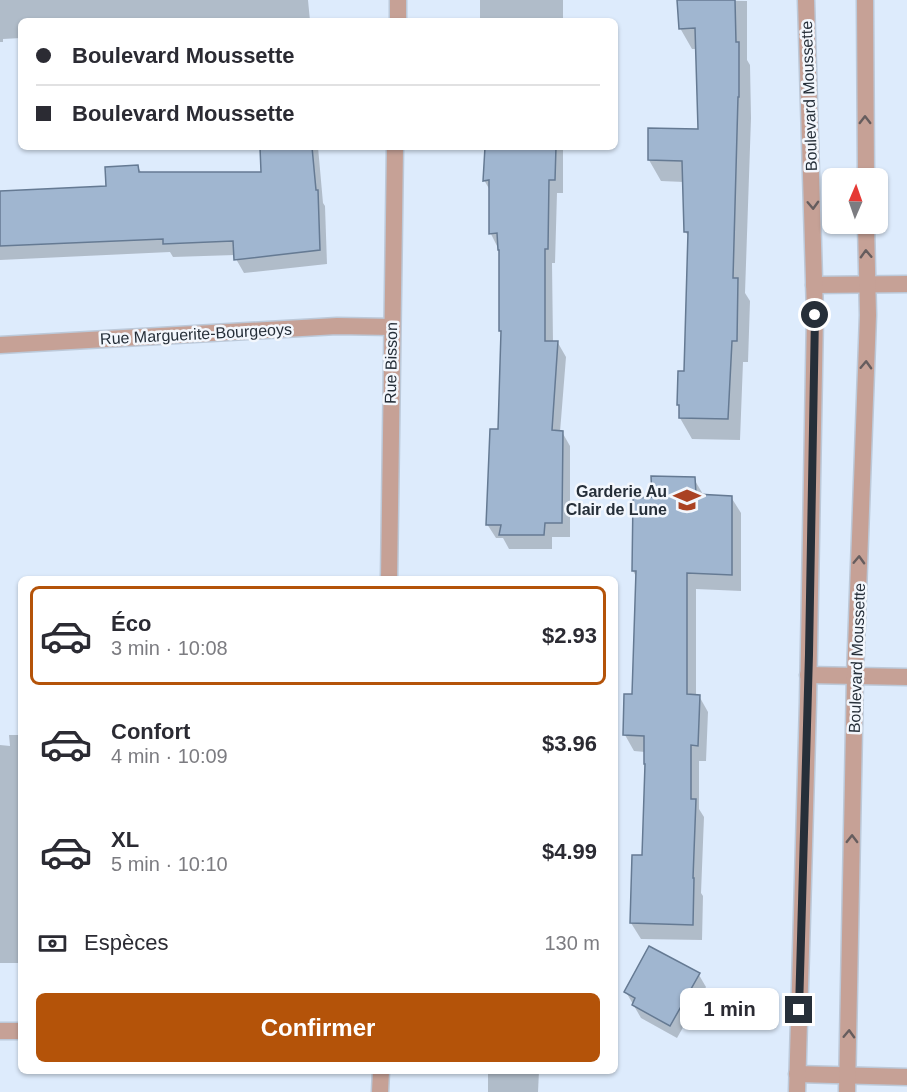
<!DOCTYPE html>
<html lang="fr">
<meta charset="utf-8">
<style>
body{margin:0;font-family:Arial,sans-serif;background:#f7f7f7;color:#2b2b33;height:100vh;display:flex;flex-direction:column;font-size:22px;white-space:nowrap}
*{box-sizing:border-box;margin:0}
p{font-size:20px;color:#7c7c81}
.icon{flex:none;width:33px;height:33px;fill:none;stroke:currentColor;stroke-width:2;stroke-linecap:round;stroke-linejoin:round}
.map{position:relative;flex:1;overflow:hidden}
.sheet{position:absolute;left:18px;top:576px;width:600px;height:498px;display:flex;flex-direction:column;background:#fff;border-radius:9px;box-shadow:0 2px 4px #0004}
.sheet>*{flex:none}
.banner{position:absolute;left:18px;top:18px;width:600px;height:132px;border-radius:9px;box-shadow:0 2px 4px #0004;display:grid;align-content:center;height:132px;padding:0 18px;background:#fff}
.needle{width:39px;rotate:2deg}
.controls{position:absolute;left:822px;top:168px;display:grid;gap:12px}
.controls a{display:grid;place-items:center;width:66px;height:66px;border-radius:9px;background:#fff;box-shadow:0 2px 4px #0004;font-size:30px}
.end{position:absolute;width:27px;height:27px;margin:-14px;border:8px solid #262f39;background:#fff;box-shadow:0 0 0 3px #fff}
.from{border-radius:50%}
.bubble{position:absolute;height:42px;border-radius:9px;background:#fff;box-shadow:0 2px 4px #0004;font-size:20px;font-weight:700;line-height:42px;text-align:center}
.banner b{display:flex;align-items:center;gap:21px;height:57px;font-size:22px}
.banner b+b{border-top:2px solid #e1e1e2}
.banner i{width:15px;height:15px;background:#2b2b33}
ul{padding:10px 0 0;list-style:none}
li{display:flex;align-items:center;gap:18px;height:99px;margin:0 12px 9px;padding:0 6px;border:3px solid transparent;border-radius:9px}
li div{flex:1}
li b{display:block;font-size:22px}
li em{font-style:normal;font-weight:700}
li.active{border-color:#b45309}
li>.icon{width:54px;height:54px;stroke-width:1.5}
.pay{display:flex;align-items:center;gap:15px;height:66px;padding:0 18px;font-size:22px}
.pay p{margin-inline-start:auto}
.primary-button{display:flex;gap:12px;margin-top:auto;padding:12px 18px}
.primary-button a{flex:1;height:69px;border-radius:9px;background:#b45309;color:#fff;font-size:24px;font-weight:700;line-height:69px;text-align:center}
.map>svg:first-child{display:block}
</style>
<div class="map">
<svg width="907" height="1092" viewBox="0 0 907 1092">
<rect width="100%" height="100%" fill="#ddebfc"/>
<g fill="#0003">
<path d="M0,0H308L310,21H21V38L3,39V42H0Z"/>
<rect x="480" y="0" width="83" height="21"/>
<path d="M679,0L747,1V60L750,65L751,118L745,293L750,301L748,362H743L740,440L692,439L680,418V407L679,405L685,372L690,239L685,231L684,182L661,181L649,160L700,130L697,49H692L680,28Z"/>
<path d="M261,147H318L323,203L325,206L327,264L244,273L236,259L235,255L173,257L170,252L0,260V192L107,188L138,167L142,174L262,173Z"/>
<path d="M486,147H563V193H557L555,263H552L553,343H558L566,357L560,432H562L570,446V537H552V549H509L503,538H496L487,524L499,430L503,335L500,331V252L491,234V192L484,180Z"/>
<path d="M694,479L704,496L731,497L741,513V591L696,589V696H699L708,712L706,761H699V809L704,817L701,893L703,896L702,940L641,939L631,923L643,857L645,752L634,751L625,735L633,696L637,578L633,571L653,499Z"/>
<path d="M9,735H21V963H0V745L10,746Z"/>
<path d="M699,975L706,987L677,1038L641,1018L626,992Z"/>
<path d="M488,1071H539L538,1092H488Z"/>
</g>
<g fill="#a0b6d0" stroke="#657a93" stroke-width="1.5">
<path d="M677,0H735L736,42H739V97H738L733,278H738L737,341H732L728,419L679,418V405H677L678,371H684L688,232H684L682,161L648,160V128L698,129L695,28L679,29Z"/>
<path d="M260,147H312L316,190H318L320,250L234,260L233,241L163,244V239L0,246V191L106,186L105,167L138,165L139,172H261Z"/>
<path d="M485,147H556L555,180H549L548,249H545V341H558L552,430L563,431L562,523H545L544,535H499L501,525H486L490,429H498L501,331H499V250H498L497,233L489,234V180L483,181Z"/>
<path d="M651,476L695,477L696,494L732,496V575L687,573V694L700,695L698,746L691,745V799H696L693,878H694L693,925L630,923L632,855H642L645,764H644V736L623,735L624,694H632L636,571H632L633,498L652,497Z"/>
<path d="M649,946L700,973L670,1026L632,1005L635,998L624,992Z"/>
</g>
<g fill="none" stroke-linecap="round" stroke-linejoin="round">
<defs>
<g id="minor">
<path d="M398,21V0"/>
<path d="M814,285L907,284"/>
<path d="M0,345L337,326L392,327"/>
<path d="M389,579L395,147"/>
<path d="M808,675L907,677"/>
<path d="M0,1031H21"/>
<path d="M797,1074L907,1077"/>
<path d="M380,1092L381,1071"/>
</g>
<g id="tertiary">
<path d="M865,0L866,178"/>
<path d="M797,1092L808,702L815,315L806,0"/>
<path d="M847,1092L855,676L868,315L866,224"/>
</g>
</defs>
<use href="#minor" stroke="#bcc9d9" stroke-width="19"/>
<use href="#tertiary" stroke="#bcc9d9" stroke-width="19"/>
<use href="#minor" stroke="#c6a196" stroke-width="16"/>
<use href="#tertiary" stroke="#c6a196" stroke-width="16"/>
</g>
<defs><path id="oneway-chevron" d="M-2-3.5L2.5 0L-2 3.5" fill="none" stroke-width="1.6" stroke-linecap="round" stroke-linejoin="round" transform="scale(1.5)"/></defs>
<g stroke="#665d5e">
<use href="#oneway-chevron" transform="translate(865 120) rotate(-90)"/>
<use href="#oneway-chevron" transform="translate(813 205) rotate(88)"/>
<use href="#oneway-chevron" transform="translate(866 254) rotate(-92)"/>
<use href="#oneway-chevron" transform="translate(866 365) rotate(-88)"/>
<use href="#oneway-chevron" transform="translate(859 560) rotate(-88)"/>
<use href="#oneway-chevron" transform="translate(852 839) rotate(-89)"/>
<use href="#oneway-chevron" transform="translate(849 1034) rotate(-88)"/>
</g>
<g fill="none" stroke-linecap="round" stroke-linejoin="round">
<path stroke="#262f39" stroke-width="8" d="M799,1010L809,654L815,315"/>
</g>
<defs>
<symbol id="school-bare" viewBox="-9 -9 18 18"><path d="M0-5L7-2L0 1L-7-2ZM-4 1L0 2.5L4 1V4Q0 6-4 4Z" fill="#aa4223" stroke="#f3f7fd" stroke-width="2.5" paint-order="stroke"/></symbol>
</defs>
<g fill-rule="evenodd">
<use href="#school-bare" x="668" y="481" width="38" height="38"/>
</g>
<g text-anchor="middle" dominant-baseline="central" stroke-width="5" stroke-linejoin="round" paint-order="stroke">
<g font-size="16" fill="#262f39" stroke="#f3f7fd">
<text transform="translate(809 96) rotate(-92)">Boulevard Moussette</text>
<text transform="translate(196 334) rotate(-3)">Rue Marguerite-Bourgeoys</text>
<text transform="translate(391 363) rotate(-89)">Rue Bisson</text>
<text transform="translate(857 658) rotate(-88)">Boulevard Moussette</text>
</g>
<g font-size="16" font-weight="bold" fill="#262f39" stroke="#f3f7fd" text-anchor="end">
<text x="667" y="491">Garderie Au<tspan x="667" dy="18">Clair de Lune</tspan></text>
</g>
</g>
</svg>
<div class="controls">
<a><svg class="needle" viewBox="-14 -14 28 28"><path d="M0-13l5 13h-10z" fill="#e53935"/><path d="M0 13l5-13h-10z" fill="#7c7c81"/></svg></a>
</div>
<i class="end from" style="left:815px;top:315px"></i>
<i class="end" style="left:799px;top:1010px"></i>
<div class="bubble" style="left:680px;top:988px;width:99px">1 min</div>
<div class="banner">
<b><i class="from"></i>Boulevard Moussette</b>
<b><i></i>Boulevard Moussette</b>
</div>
<section class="sheet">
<ul>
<li class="active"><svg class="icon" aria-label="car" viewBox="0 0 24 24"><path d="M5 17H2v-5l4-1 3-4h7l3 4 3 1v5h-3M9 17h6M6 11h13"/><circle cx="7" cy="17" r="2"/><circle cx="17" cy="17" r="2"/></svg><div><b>Éco</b><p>3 min · 10:08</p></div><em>$2.93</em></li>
<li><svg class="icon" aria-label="car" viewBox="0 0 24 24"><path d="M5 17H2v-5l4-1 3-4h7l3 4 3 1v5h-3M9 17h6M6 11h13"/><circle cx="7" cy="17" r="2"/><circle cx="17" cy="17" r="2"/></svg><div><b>Confort</b><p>4 min · 10:09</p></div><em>$3.96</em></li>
<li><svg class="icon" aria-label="car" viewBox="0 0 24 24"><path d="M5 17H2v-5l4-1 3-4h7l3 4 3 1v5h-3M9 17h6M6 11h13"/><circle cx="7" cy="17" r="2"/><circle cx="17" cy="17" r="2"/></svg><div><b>XL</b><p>5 min · 10:10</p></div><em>$4.99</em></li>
</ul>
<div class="pay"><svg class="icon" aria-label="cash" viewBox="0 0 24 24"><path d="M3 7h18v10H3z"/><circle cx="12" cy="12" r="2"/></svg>Espèces<p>130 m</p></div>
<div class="primary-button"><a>Confirmer</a></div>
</section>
</div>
